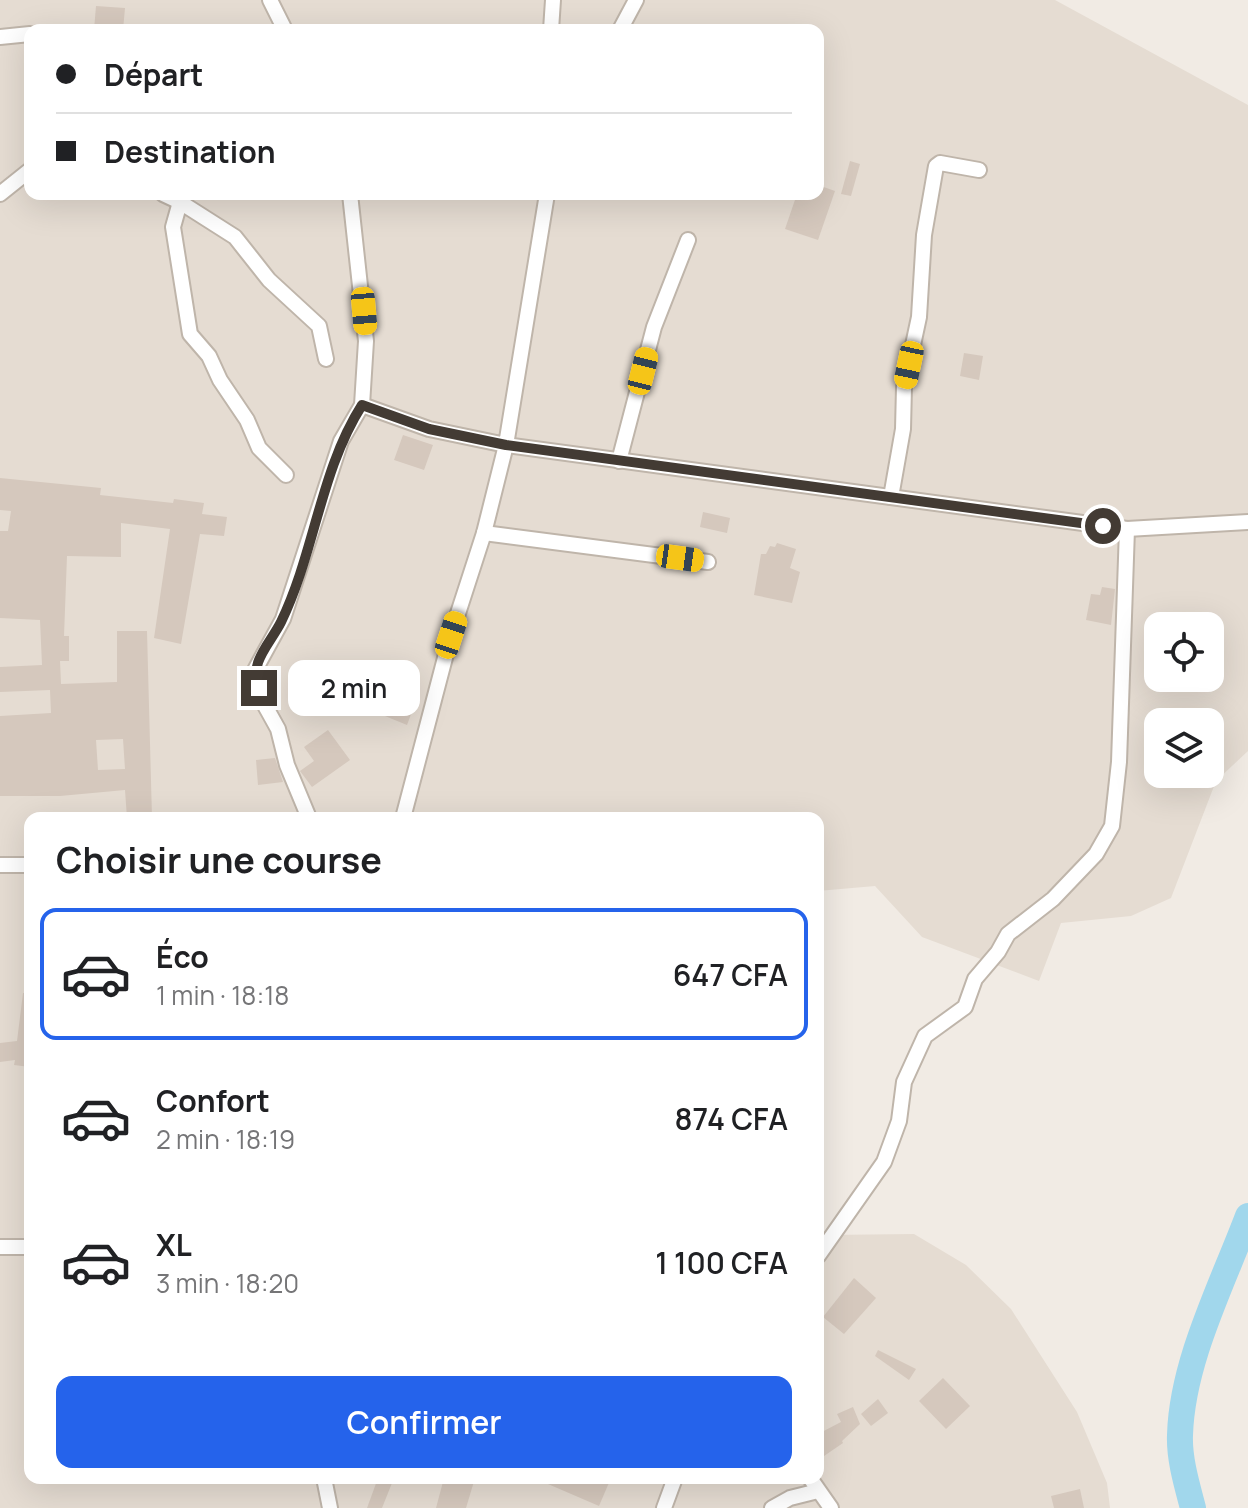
<!DOCTYPE html>
<html lang="fr">
<meta charset="utf-8">
<style>
body{margin:0;font-family:Manrope,sans-serif;background:#f6f6f6;color:#202124;height:100vh;display:flex;flex-direction:column;font-size:30px;white-space:nowrap}
*{box-sizing:border-box;margin:0}
p{font-size:26px;color:#757577}
.icon{flex:none;width:44px;height:44px;fill:none;stroke:currentColor;stroke-width:2;stroke-linecap:round;stroke-linejoin:round}
.map{position:relative;flex:1;overflow:hidden}
.panel{position:absolute;left:24px;top:812px;width:800px;height:672px;display:flex;flex-direction:column;background:#fff;border-radius:16px;box-shadow:0 8px 32px #0002}
.panel>*{flex:none}
.top-card{position:absolute;left:24px;top:24px;width:800px;height:176px;border-radius:16px;box-shadow:0 8px 32px #0002;display:grid;align-content:center;height:176px;padding:0 32px;background:#fff}
.buttons{position:absolute;left:1144px;top:612px;display:grid;gap:16px}
.buttons a{display:grid;place-items:center;width:80px;height:80px;border-radius:16px;background:#fff;box-shadow:0 8px 32px #0002;font-size:40px}
.end{position:absolute;width:36px;height:36px;margin:-18px;border:10px solid #433b34;background:#fff;box-shadow:0 0 0 4px #fff}
.from{border-radius:50%}
.bubble{position:absolute;height:56px;border-radius:16px;background:#fff;box-shadow:0 8px 32px #0002;font-size:26px;font-weight:600;line-height:56px;text-align:center}
.car{position:absolute;width:24px;height:48px;margin:-24px -12px;border-radius:10px;box-shadow:0 0 6px 2px #0007;background:linear-gradient(#f5c518 24%,#345 0 40%,#f5c518 0 76%,#345 0 86%,#f5c518 0)}
.top-card b{display:flex;align-items:center;gap:28px;height:76px;font-size:30px}
.top-card b+b{border-top:2px solid #e0e0e0}
.top-card i{width:20px;height:20px;background:#202124}
ul{padding:0;list-style:none}
li{display:flex;align-items:center;gap:24px;height:132px;margin:0 16px 12px;padding:0 16px;border:4px solid transparent;border-radius:16px}
li div{flex:1}
li b{display:block;font-size:30px}
li em{font-style:normal;font-weight:600}
li.on{border-color:#2563eb}
li>.icon{width:72px;height:72px;stroke-width:1.5}
h2{padding:0 32px;font-size:36px;line-height:96px}
.button{display:flex;gap:16px;margin-top:auto;padding:16px 32px}
.button a{flex:1;height:92px;border-radius:16px;background:#2563eb;color:#fff;font-size:32px;font-weight:600;line-height:92px;text-align:center}
.map>svg:first-child{display:block}
</style>
<div class="map">
<svg width="1248" height="1508" viewBox="0 0 1248 1508">
<rect width="100%" height="100%" fill="#f1ebe4"/>
<path fill="#e5dcd2" fill-rule="evenodd" d="M0,0H1055L1248,105V751L1216,781L1171,898L1131,916L1061,923L1039,981L922,937L875,886L818,891V818H30V1478H818V1222L826,1235L914,1234L966,1265L1011,1309L1077,1412L1107,1483L1110,1508H0ZM30,30H818V194H30ZM1158,626H1210V678H1158ZM1158,722H1210V774H1158Z"/>
<g fill="none" stroke-linecap="round" stroke-linejoin="round">
<path stroke="#a1d7ec" stroke-width="26" d="M1193,1508C1187,1485 1179,1459 1180,1435C1182,1362 1222,1285 1248,1216"/>
</g>
<g fill="#d5c8bd" fill-rule="evenodd">
<path d="M96,6L125,8L123,30H94Z"/>
<path d="M850,161L860,164L851,196L841,194Z"/>
<path d="M818,185L835,191L818,240L785,229L797,194H818Z"/>
<path d="M964,353L983,356L979,380L960,376Z"/>
<path d="M403,435L433,445L424,470L394,460Z"/>
<path d="M0,478L101,488L100,495L173,503L174,499L204,503L202,514L227,517L224,536L200,534L181,644L154,638L170,529L121,523V557L67,556L64,636H69V661H60L61,684L117,682V631H147L152,818H127L125,790L60,796H0V716L51,713L50,690L0,692V667L42,665L40,620L0,618V531H8L11,511L0,510ZM123,739L125,769L98,770L96,740Z"/>
<path d="M703,512L730,518L727,533L700,527Z"/>
<path d="M777,543L796,549L790,568L800,572L792,603L754,595L761,554H766L770,546L775,547Z"/>
<path d="M1102,587L1115,589L1111,625L1086,620L1091,594L1100,595Z"/>
<path d="M394,692L416,701L407,725L385,716Z"/>
<path d="M328,730L350,760L312,787L300,771L314,761L304,747Z"/>
<path d="M275,758L283,782L258,785L256,760Z"/>
<path d="M23,993H30V1067L14,1065L15,1060L0,1062V1043L17,1041Z"/>
<path d="M854,1278L876,1298L844,1334L823,1317Z"/>
<path d="M878,1350L916,1369L909,1380L875,1356Z"/>
<path d="M943,1378L970,1406L946,1429L919,1401Z"/>
<path d="M878,1399L888,1413L871,1426L861,1414Z"/>
<path d="M853,1407L860,1424L842,1441L843,1443L824,1456L818,1444V1434L841,1422L837,1414Z"/>
<path d="M378,1478L392,1483L382,1508H367Z"/>
<path d="M444,1478H475L466,1508H436Z"/>
<path d="M534,1478H611L599,1506Z"/>
<path d="M1080,1489L1084,1508H1054L1051,1496Z"/>
</g>
<g fill="none" stroke-linecap="round" stroke-linejoin="round">
<defs>
<g id="minor">
<path d="M270,0L285,30"/>
<path d="M551,30L553,0"/>
<path d="M620,30L636,0"/>
<path d="M0,37L30,34"/>
<path d="M0,194L30,170"/>
<path d="M163,194L180,202L186,194"/>
<path d="M362,405L429,429L506,445L547,194"/>
<path d="M619,461L654,327L688,240"/>
<path d="M286,475L259,448L247,420L220,380L209,356L190,334L173,227L180,202L235,237L269,280L319,326L326,359"/>
<path d="M891,497L903,429L904,387L919,317L924,235L936,166L940,163L979,170"/>
<path d="M484,533L708,562"/>
<path d="M309,818L287,765L278,729L263,702L255,670L283,619L341,441L362,405L366,341L350,194"/>
<path d="M403,818L451,635L484,533L506,445L1127,529L1248,522"/>
<path d="M0,865H30"/>
<path d="M0,1247H30"/>
<path d="M818,1256L884,1162L899,1121L904,1082L925,1036L965,1007L975,979L998,952L1008,934L1053,899L1096,854L1112,826L1119,762L1127,529"/>
<path d="M324,1478L330,1508"/>
<path d="M810,1478L831,1508"/>
<path d="M664,1508L675,1478"/>
<path d="M772,1508L790,1498L818,1491"/>
</g>
</defs>
<use href="#minor" stroke="#bfb5aa" stroke-width="18"/>
<use href="#minor" stroke="#fff" stroke-width="14"/>
</g>
<g fill="none" stroke-linecap="round" stroke-linejoin="round">
<path stroke="#433b34" stroke-width="10" d="M259,688C248,663 270,644 281,622C315,552 320,471 362,405L429,429L506,445L1103,526"/>
</g>
</svg>
<div class="buttons">
<a><svg class="icon" aria-label="locate" viewBox="0 0 24 24"><circle cx="12" cy="12" r="6"/><path d="M12 2v4M12 18v4M2 12h4M18 12h4"/></svg></a>
<a><svg class="icon" aria-label="layers" viewBox="0 0 24 24"><path d="M12 4l9 5-9 5-9-5zM3 14l9 5 9-5"/></svg></a>
</div>
<i class="end from" style="left:1103px;top:526px"></i>
<i class="end" style="left:259px;top:688px"></i>
<div class="bubble" style="left:288px;top:660px;width:132px">2 min</div>
<i class="car" style="left:364px;top:311px;rotate:175deg"></i>
<i class="car" style="left:909px;top:365px;rotate:192deg"></i>
<i class="car" style="left:643px;top:371px;rotate:14deg"></i>
<i class="car" style="left:680px;top:558px;rotate:98deg"></i>
<i class="car" style="left:451px;top:635px;rotate:18deg"></i>
<div class="top-card">
<b><i class="from"></i>Départ</b>
<b><i></i>Destination</b>
</div>
<section class="panel">
<h2>Choisir une course</h2>
<ul>
<li class="on"><svg class="icon" aria-label="car" viewBox="0 0 24 24"><path d="M5 17H2v-5l4-1 3-4h7l3 4 3 1v5h-3M9 17h6M6 11h13"/><circle cx="7" cy="17" r="2"/><circle cx="17" cy="17" r="2"/></svg><div><b>Éco</b><p>1 min · 18:18</p></div><em>647 CFA</em></li>
<li><svg class="icon" aria-label="car" viewBox="0 0 24 24"><path d="M5 17H2v-5l4-1 3-4h7l3 4 3 1v5h-3M9 17h6M6 11h13"/><circle cx="7" cy="17" r="2"/><circle cx="17" cy="17" r="2"/></svg><div><b>Confort</b><p>2 min · 18:19</p></div><em>874 CFA</em></li>
<li><svg class="icon" aria-label="car" viewBox="0 0 24 24"><path d="M5 17H2v-5l4-1 3-4h7l3 4 3 1v5h-3M9 17h6M6 11h13"/><circle cx="7" cy="17" r="2"/><circle cx="17" cy="17" r="2"/></svg><div><b>XL</b><p>3 min · 18:20</p></div><em>1 100 CFA</em></li>
</ul>
<div class="button"><a>Confirmer</a></div>
</section>
</div>
